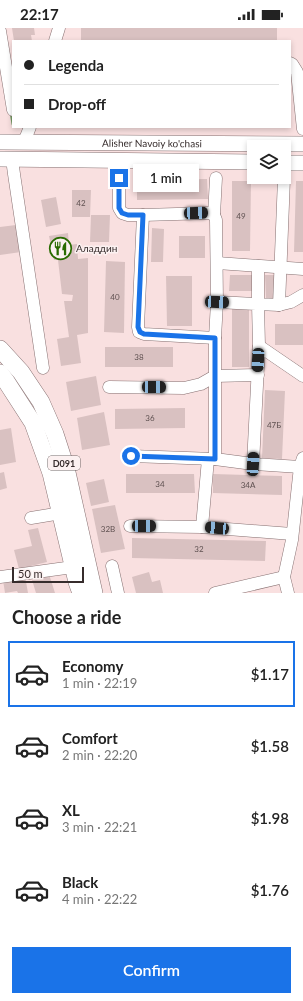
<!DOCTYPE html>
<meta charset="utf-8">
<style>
body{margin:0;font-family:Lato,sans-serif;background:#f6f6f6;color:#222;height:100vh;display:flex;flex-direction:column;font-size:15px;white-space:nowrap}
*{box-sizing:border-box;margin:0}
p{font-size:13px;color:#767676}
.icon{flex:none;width:22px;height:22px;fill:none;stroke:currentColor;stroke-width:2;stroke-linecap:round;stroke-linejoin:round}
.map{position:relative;height:565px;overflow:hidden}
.details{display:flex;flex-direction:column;background:#fff;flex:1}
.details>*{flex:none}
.hud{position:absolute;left:12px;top:12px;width:279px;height:88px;border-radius:0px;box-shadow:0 2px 6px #0003;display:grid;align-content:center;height:88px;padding:0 12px;background:#fff}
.buttons{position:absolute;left:247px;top:112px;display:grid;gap:8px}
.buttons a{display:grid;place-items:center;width:44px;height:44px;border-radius:0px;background:#fff;box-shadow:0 2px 6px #0003;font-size:20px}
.scale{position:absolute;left:12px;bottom:10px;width:72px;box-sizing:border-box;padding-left:4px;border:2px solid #362c2c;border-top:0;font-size:11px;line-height:14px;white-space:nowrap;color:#362c2c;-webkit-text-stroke:3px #fcf1f1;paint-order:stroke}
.end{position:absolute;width:18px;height:18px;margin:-9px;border:5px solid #1a73e8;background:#fff;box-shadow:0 0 0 2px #fff}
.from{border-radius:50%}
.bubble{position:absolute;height:28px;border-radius:0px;background:#fff;box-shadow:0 2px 6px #0003;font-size:13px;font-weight:600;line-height:28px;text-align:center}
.car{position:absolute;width:12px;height:24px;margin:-12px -6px;border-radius:5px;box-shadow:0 0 3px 1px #0007;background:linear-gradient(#222 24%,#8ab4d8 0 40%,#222 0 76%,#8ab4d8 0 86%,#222 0)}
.hud b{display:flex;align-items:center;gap:14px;height:38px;font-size:15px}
.hud b+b{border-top:1px solid #e0e0e0}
.hud i{width:10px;height:10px;background:#222}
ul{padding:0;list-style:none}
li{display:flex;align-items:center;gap:12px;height:66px;margin:0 8px 6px;padding:0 4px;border:2px solid transparent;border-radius:0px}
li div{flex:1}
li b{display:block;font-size:15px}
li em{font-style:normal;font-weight:600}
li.current{border-color:#1a73e8}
li>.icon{width:36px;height:36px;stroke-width:1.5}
h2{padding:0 12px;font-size:18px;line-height:48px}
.button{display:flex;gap:8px;margin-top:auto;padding:8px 12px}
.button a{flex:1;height:46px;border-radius:0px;background:#1a73e8;color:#fff;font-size:16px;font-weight:600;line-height:46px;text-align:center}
.status{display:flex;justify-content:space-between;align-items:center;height:28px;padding:0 20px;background:#fff;direction:ltr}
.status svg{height:11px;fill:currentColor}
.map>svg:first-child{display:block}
</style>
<div class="status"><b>22:17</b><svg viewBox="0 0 49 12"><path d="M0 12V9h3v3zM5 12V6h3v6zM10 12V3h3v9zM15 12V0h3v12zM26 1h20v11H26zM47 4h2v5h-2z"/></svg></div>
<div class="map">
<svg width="303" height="565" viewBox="0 0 303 565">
<rect width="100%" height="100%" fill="#f9e0e0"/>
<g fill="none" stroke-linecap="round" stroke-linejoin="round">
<path stroke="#749a63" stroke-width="3" d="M11,84L13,96"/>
</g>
<g fill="#d9c1c1">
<path d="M12,0H34L35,7H31L32,13H14Z"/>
<path d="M81,0H277V13L81,12Z"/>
<path d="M207,151L208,171L137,172V152Z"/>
<path d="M232,153H251L250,223H232Z"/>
<path d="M296,153H303V224H294Z"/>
<path d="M72,162H91L90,189H72Z"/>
<path d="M56,169L61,196L46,199L41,172Z"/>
<path d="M91,187H110L109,214H90Z"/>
<path d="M16,197L21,224L0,227V199Z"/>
<path d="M152,200L164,201L163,234H151Z"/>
<path d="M68,205L69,217L77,216L78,231L88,230V305L77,307L81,335L61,338L57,311L69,309L64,273H72L73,267L62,266L58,232H54L49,208Z"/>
<rect x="179" y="208" width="26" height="22"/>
<path d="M106,233L125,234L124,305L104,304Z"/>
<path d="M230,247H256V263H229Z"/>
<path d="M265,247H274V270H266Z"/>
<path d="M166,248H192V298H167Z"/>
<rect x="232" y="280" width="17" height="59"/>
<rect x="275" y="296" width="28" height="21"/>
<rect x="105" y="319" width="68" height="20"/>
<path d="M96,348L101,377L71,383L66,354Z"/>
<path d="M265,362L285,363L282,431L262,430Z"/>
<path d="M185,380V400L115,401V381Z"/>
<path d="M104,384L110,417L82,422L77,390Z"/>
<path d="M11,400L16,434L0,437V402Z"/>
<path d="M4,444L7,460L0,462V445Z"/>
<path d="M126,446H194L195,465H126Z"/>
<path d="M213,446L282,448V467L213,465Z"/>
<path d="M104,451L109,474L91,478L86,455Z"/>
<path d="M115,477L125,521L101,525L92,481Z"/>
<path d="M38,500L47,534L19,541L14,522L32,518L28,502Z"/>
<path d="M132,510L266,513L265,533L132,530Z"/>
<path d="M149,544L152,554L160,552L163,565H136L132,549Z"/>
<path d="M49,546L55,565H36L32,552Z"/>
<path d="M25,548L28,565H18L17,563L5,565L3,552Z"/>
</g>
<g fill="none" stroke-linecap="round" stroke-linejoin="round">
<defs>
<g id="minor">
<path d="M0,3L13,82"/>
<path d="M55,13L59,0"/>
<path d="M290,35L292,36L297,44L303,101"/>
<path d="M24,114L30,99"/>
<path d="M12,131L14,146L43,340"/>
<path d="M119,132V180L122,185L128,187H143L138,299L139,304L144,306L215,310"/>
<path d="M143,187L210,185L214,187L216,192L217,274"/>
<path d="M214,187L216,150"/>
<path d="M217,235L303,241"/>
<path d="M258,238V276L279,277L291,274L303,267"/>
<path d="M279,277L284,150"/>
<path d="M109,359L184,360L201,356L215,348L258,347"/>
<path d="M131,428L215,431L253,436"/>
<path d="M208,431L202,499L292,506"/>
<path d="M215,431V310L217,274L258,276L259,318"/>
<path d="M300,439L253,436L259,318L303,348"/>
<path d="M31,490L61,485"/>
<path d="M130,498L202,499"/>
<path d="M112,538L118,565"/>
<path d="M0,549L73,539"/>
<path d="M284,549L292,512L300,439L303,430"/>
<path d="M215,565L284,549L288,565"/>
</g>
<g id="major">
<path id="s1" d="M0,114L303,116"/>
<path d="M0,131L254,134"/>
<path d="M284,135H303"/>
</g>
<g id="highway">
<path d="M0,321L21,344L41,374L55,406L66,440L94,565"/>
<path d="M0,345L6,353L33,395L51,445L77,554L81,565"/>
</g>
</defs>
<use href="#minor" stroke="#867071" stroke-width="13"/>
<use href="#major" stroke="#867071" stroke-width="16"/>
<use href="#highway" stroke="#867071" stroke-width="18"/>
<use href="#minor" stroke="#fff" stroke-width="12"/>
<use href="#major" stroke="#fff" stroke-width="15"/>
<use href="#highway" stroke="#fff" stroke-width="17"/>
</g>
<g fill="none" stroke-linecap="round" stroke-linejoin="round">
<path stroke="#1a73e8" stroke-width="5" d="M119,150V180L122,185L128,187H143L138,299L140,304L144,306L215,310V431L131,428"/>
</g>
<defs>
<symbol id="restaurant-ring" viewBox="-11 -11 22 22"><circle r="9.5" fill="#fcf1f1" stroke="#296b00" stroke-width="1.5"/><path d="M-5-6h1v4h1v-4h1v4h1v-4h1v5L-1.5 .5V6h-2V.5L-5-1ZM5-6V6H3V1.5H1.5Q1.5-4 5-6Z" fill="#296b00"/></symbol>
</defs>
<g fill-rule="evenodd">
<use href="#restaurant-ring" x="48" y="208" width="25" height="25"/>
</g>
<g text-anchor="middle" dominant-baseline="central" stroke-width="3" stroke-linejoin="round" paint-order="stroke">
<g font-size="8" fill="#5f5151">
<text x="81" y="175">42</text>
<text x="241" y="188">49</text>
<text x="115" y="269">40</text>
<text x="139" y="329">38</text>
<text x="150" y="390">36</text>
<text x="274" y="397">47Б</text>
<text x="160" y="456">34</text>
<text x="248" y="457">34А</text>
<text x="108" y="501">32В</text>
<text x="199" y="521">32</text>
</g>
<rect fill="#fcf1f1" stroke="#716767" stroke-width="1" x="48" y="428" width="32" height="14" rx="3"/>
<g font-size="9" font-weight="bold" fill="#362c2c">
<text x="64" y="435">D091</text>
</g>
<g font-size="10" fill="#362c2c" stroke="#fcf1f1">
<text stroke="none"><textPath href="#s1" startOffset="152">Alisher Navoiy ko'chasi</textPath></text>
</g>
<g font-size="10" fill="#362c2c" stroke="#fcf1f1" text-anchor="start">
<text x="76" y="220">Аладдин</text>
</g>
</g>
</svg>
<div class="buttons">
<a><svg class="icon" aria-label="layers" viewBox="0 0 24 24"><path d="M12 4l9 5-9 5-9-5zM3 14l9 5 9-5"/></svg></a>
</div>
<div class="scale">50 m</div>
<i class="end from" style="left:131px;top:428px"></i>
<i class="end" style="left:119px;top:150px"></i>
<div class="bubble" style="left:133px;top:136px;width:66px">1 min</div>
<i class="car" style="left:196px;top:185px;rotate:88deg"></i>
<i class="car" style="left:217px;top:274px;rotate:93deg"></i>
<i class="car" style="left:258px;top:332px;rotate:183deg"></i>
<i class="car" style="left:154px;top:359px;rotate:91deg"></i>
<i class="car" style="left:253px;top:436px;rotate:3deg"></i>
<i class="car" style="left:144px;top:498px;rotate:90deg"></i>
<i class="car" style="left:217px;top:500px;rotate:275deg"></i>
<div class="hud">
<b><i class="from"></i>Legenda</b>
<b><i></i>Drop-off</b>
</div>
</div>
<section class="details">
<h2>Choose a ride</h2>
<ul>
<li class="current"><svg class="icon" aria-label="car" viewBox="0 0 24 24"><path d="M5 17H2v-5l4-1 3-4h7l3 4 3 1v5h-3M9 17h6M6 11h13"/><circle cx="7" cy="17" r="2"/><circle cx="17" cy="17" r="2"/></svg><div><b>Economy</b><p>1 min · 22:19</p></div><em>$1.17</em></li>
<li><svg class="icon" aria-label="car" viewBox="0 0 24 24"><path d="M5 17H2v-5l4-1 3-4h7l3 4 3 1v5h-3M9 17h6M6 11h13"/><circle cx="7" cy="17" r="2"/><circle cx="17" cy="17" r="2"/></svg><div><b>Comfort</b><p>2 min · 22:20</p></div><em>$1.58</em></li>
<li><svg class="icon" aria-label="car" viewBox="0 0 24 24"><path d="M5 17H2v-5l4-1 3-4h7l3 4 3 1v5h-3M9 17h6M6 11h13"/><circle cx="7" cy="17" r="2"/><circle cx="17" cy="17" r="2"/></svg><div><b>XL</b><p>3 min · 22:21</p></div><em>$1.98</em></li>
<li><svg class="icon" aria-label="car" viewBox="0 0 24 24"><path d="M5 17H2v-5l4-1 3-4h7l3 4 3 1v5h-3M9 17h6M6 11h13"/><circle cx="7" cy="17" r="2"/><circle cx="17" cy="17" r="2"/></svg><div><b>Black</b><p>4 min · 22:22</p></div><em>$1.76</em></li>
</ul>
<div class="button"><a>Confirm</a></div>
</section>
